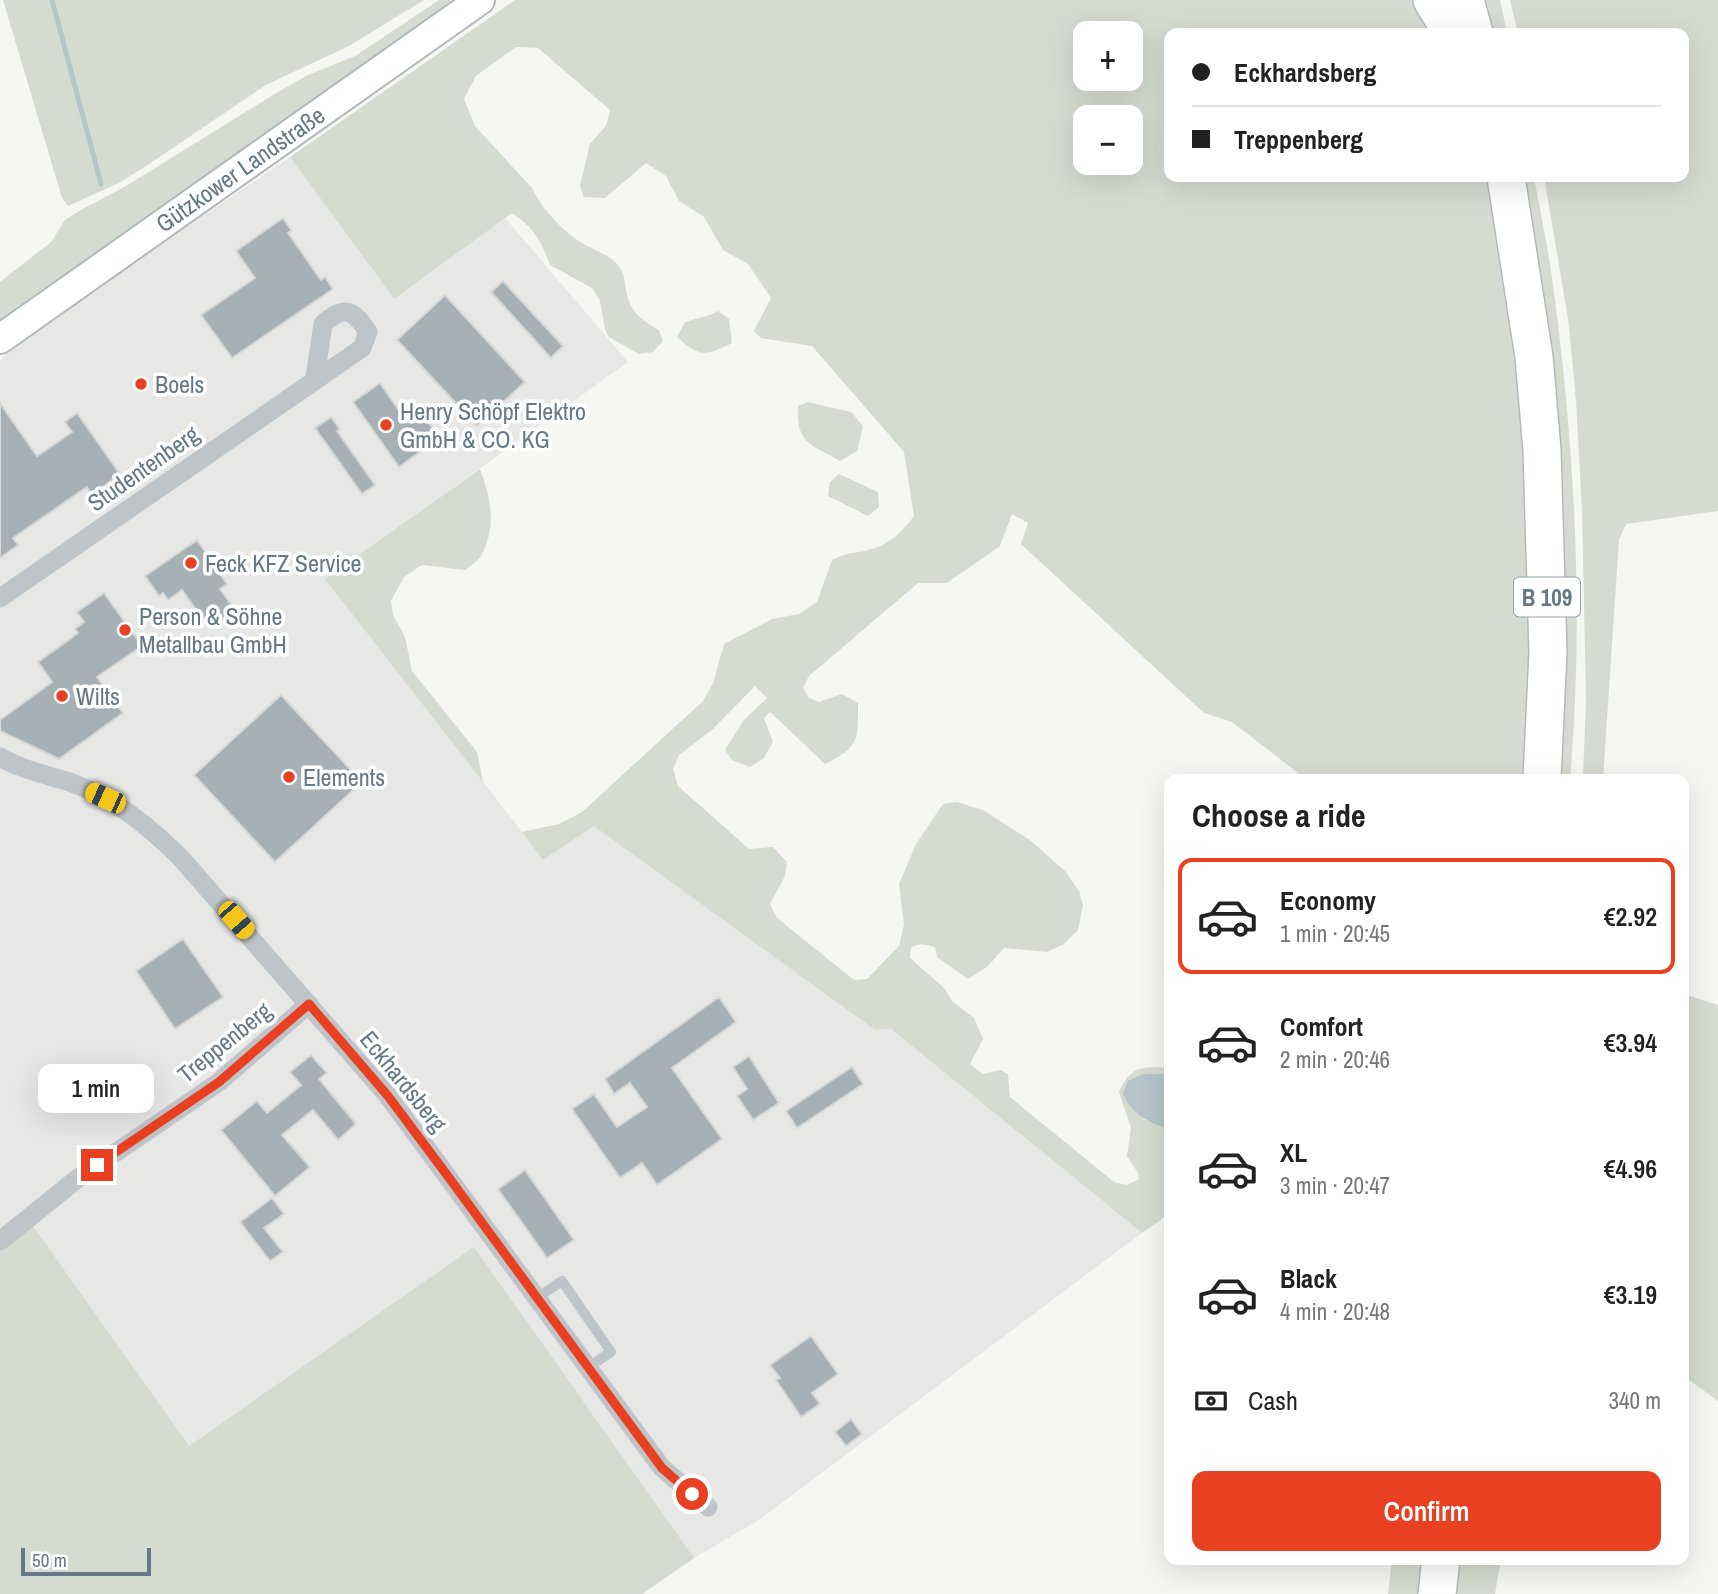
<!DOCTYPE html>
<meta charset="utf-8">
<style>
body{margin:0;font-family:"Archivo Narrow",sans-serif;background:#f6f6f6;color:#222;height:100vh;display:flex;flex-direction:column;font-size:26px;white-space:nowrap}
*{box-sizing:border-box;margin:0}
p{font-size:23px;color:#767676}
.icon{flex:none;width:38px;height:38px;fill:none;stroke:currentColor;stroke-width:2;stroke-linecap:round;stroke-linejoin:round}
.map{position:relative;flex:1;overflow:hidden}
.side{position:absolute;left:1164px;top:774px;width:525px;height:791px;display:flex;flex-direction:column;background:#fff;border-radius:14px;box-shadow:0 7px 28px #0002}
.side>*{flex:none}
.guide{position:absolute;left:1164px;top:28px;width:525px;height:154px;border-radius:14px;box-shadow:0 7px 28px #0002;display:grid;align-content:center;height:154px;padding:0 28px;background:#fff}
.controls{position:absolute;left:1073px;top:21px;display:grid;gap:14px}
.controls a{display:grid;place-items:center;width:70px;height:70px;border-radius:14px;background:#fff;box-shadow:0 7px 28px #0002;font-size:35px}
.scale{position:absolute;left:21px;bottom:18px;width:130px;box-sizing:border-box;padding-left:7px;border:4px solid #647985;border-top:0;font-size:19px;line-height:24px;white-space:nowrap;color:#647985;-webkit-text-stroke:5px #fff;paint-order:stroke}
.end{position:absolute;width:32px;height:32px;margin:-16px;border:9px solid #e84020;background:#fff;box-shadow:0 0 0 4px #fff}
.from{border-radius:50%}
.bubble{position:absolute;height:49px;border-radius:14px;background:#fff;box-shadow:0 7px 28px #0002;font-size:23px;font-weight:600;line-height:49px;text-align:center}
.car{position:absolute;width:21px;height:42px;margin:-21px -10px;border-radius:9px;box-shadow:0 0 5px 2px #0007;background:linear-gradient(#f5c518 24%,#345 0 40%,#f5c518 0 76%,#345 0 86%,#f5c518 0)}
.guide b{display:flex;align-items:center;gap:24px;height:66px;font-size:26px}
.guide b+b{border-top:2px solid #e0e0e0}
.guide i{width:18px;height:18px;background:#222}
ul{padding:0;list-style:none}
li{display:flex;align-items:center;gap:21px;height:116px;margin:0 14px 10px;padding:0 14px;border:4px solid transparent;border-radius:14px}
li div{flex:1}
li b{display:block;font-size:26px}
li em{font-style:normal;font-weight:600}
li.active{border-color:#e84020}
li>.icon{width:63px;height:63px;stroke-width:1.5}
h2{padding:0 28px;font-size:32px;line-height:84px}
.pay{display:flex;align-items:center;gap:18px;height:77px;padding:0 28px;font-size:26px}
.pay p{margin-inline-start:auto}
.cta{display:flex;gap:14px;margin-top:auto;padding:14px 28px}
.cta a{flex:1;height:80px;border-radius:14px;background:#e84020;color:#fff;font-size:28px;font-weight:600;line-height:80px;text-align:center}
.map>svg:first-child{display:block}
</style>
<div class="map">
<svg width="1718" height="1594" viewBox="0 0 1718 1594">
<rect width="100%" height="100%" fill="#f6f6f2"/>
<path fill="#e7e8e6" d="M290,157L394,299L505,218L628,362L326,579L543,859L594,825L875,1030L891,1029L1142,1233L759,1520L694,1558L642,1594H0V360L29,334Z"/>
<g fill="#d6dbd1" fill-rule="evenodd">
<path d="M3,0H424L349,46L266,85L146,166L119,183L68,206L62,198Z"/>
<path d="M439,0H451L446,4L448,8L136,226L0,324V282L51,242L65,220L79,211L126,186L273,95L306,76L355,56Z"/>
<path d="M515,0H1426L1446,33H1169V177H1486L1514,358L1528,416L1533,471L1530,779H1306L1232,722L1204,713L1021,544L1028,523L1012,514L1000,546L947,583H918L809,676L803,688L809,698L819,702L842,694L858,703C858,739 860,747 825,764L770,712L764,718L773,742L764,758L750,767L732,760L725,750L744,720L767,698L755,686L713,729L679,755L673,769L678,786L749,849L773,847L787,862L785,876L770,904L777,918L854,980L867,979L899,946L904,925L899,884L916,844L943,804L957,802L983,810L1030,840L1065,871L1079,891L1083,905L1078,930L1064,944L1047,952L1004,948L987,967L968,979L937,957L935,947L922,944L911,947L910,958L944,988L952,1001L974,1018L983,1039L970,1064L983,1074L1000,1070L1008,1074L1010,1097L1114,1182L1127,1185L1139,1179L1138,1173L1127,1156L1131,1128L1119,1092C1131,1066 1142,1066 1169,1068V1074H1143V1119L1169,1129V1214L1142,1233L891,1029L875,1030L594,826L543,860L522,832L559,824L582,812L703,701L713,683L724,644L772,619L799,614L817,602L832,560C849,551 859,554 875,548C892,543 903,530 914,516L904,452L812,346L761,338L754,331L771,298L748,264L723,250L704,217L679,201L666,176L646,163L605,198L584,197L580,185L590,144L606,126L610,110L538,48L516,47L476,76L464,99L475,126L532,188C542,209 563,232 584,244C594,250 609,255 617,264C626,273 624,283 627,295C631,313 644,322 659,330L663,341L653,352L639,354L609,337L605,329L600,301L592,288L550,265C540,239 535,229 512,213L394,299L290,157ZM1085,33H1130V79H1085ZM1085,117H1130V163H1085Z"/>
<path d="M1475,0H1500L1507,33H1484Z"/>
<path d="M1510,0H1718V511L1626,524L1619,540L1603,779H1583L1586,700L1582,510L1576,400L1568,318L1544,177H1684V33H1518Z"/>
<path d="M1516,177H1534C1541,215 1549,253 1554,292C1575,453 1584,617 1570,779H1552Z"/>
<path d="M718,311L729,319L732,343C706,356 700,358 677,337L685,322L710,315Z"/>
<path d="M808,402L851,412L863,426L857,451L840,461C811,444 796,444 798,406Z"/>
<path d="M480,469C491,498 497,527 481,556C478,561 470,566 465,570L422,565L404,577L391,601L393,615L405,637L412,671L477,752L483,782L325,579Z"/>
<path d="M839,474L878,492L879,507L868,516L828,496L830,482Z"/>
<path d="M1684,994L1718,1005V1401L1684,1376Z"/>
<path d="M33,1226L189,1446L474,1247L694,1558L642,1594H0V1251Z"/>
<path d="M1392,1559H1431L1426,1594H1388Z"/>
<path d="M1450,1559H1501L1495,1594H1445Z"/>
</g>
<path fill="#b7c5c8" d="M1143,1074H1169V1129C1148,1123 1132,1114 1123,1094L1128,1081Z"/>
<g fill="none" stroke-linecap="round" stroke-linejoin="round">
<path stroke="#b7c5c8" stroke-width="5" d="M52,0L101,184"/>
</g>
<g fill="#a6b0b5" stroke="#d7d7d5" stroke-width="2">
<path d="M283,218L292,231L288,233L321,280L325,277L333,289L232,358L201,315L255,278L236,251Z"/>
<path d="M503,281L563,346L551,358L491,292Z"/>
<path d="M445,295L525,382L477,426L397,340Z"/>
<path d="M380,383L407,422L421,412L435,431L421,442L425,448L399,467L353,402Z"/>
<path d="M0,403L37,456L72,432L65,422L77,413L120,474L92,495L87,487L13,538L18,545L0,558Z"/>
<path d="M331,417L340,429L337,431L375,485L362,494L315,428Z"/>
<path d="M197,540L227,584L220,589L240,617L227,626L217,612L204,621L182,590L168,600L163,593L159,596L145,576Z"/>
<path d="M104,593L142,646L97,677L123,713L59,759L0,731V720L52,682L38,662L78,633L75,629L84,622L77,612Z"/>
<path d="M281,695L362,782L275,862L194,775Z"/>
<path d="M183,939L223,997L175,1029L136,971Z"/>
<path d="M719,997L736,1022L672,1068L722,1139L657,1185L642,1163L620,1178L572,1109L594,1094L617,1127L647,1107L630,1083L614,1094L605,1079Z"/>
<path d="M311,1055L327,1073L319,1079L356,1124L338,1140L313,1110L282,1135L310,1167L275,1196L221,1130L257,1101L267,1113L301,1085L290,1072Z"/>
<path d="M749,1056L779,1103L753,1120L737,1096L747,1089L733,1067Z"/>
<path d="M852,1067L863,1084L797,1128L786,1111Z"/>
<path d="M525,1170L574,1240L547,1258L498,1189Z"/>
<path d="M272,1198L284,1214L264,1228L283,1252L270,1261L240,1222Z"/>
<path d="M811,1336L838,1374L812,1393L820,1404L801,1417L776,1380L780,1378L770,1365Z"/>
<path d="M851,1419L862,1434L846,1446L835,1432Z"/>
</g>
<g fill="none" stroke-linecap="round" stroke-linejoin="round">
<defs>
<path id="secondary" d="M0,339L480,0"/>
<g id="highway">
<path d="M1432,0L1452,33"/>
<path d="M1465,0L1474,33"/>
<path d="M1506,177L1534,357L1542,450L1548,652L1542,779"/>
<path d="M1437,1594L1441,1559"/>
</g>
</defs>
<use href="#secondary" stroke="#b1b8bc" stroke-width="32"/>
<use href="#highway" stroke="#b4b8bb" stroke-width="40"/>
<path stroke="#bec4c7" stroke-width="10" d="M537,1298L562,1281L611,1352L587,1368"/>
<g stroke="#bec4c7" stroke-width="19">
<path d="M0,598L362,348L368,332C353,309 344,305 323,324L315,378"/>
<path d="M0,757C22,770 48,775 72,783C115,798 149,827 180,857L388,1096L662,1468L708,1507"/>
<path d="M0,1241L77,1179L219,1082L309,1004"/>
</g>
<use href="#secondary" stroke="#fff" stroke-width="28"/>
<use href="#highway" stroke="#fff" stroke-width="37"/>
</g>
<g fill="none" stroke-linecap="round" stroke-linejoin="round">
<path stroke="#e84020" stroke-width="9" d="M97,1165L219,1082L309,1004L388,1096L447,1175L662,1468L692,1494"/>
</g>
<g fill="#e84020" stroke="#fff" stroke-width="2.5">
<circle cx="141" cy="384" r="7"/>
<circle cx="386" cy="425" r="7"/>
<circle cx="191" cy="563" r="7"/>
<circle cx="125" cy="630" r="7"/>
<circle cx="62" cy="696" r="7"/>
<circle cx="289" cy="777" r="7"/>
</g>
<g text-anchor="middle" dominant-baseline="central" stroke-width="7" stroke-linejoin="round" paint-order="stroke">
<rect fill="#fff" stroke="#92a1aa" stroke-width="2" x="1514" y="577.5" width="66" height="39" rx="5"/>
<g font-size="23" font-weight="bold" fill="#647985">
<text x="1547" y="597">B 109</text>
</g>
<g font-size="24" fill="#647985" stroke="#fff">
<text transform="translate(240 169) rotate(-35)">Gützkower Landstraße</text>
<text transform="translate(143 468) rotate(-35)">Studentenberg</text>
<text transform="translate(224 1042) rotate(-39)">Treppenberg</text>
<text transform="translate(404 1081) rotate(51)">Eckhardsberg</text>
</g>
<g font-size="24" fill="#647985" stroke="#fff" text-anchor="start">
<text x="155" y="384">Boels</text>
<text x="400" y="411">Henry Schöpf Elektro<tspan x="400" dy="28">GmbH &amp; CO. KG</tspan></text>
<text x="205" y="563">Feck KFZ Service</text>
<text x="139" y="616">Person &amp; Söhne<tspan x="139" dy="28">Metallbau GmbH</tspan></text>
<text x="76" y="696">Wilts</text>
<text x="303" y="777">Elements</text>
</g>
</g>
</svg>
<div class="controls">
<a>+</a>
<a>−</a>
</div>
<div class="scale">50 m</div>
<i class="end from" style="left:692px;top:1494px"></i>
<i class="end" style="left:97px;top:1165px"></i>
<div class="bubble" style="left:38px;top:1064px;width:116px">1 min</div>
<i class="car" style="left:105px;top:798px;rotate:294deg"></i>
<i class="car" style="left:236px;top:920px;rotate:139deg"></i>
<div class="guide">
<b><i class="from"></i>Eckhardsberg</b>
<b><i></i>Treppenberg</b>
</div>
<section class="side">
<h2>Choose a ride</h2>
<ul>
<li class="active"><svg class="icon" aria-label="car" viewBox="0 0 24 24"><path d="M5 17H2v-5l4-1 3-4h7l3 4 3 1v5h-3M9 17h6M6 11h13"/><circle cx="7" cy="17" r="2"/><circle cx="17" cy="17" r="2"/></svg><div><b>Economy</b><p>1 min · 20:45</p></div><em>€2.92</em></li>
<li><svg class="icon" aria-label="car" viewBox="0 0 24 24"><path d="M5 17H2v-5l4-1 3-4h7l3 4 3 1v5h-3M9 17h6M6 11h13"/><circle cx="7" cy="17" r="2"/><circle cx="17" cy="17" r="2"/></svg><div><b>Comfort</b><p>2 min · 20:46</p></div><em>€3.94</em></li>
<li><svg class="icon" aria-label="car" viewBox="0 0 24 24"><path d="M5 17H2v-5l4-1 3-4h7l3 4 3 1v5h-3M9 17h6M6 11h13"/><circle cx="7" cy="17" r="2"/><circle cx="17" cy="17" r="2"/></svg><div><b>XL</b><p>3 min · 20:47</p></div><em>€4.96</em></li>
<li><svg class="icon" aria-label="car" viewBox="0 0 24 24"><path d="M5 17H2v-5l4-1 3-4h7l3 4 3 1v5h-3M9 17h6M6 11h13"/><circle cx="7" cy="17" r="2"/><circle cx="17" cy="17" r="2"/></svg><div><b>Black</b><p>4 min · 20:48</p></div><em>€3.19</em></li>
</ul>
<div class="pay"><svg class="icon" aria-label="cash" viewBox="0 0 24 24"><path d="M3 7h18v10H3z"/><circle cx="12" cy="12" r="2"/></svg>Cash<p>340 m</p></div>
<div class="cta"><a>Confirm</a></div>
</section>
</div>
